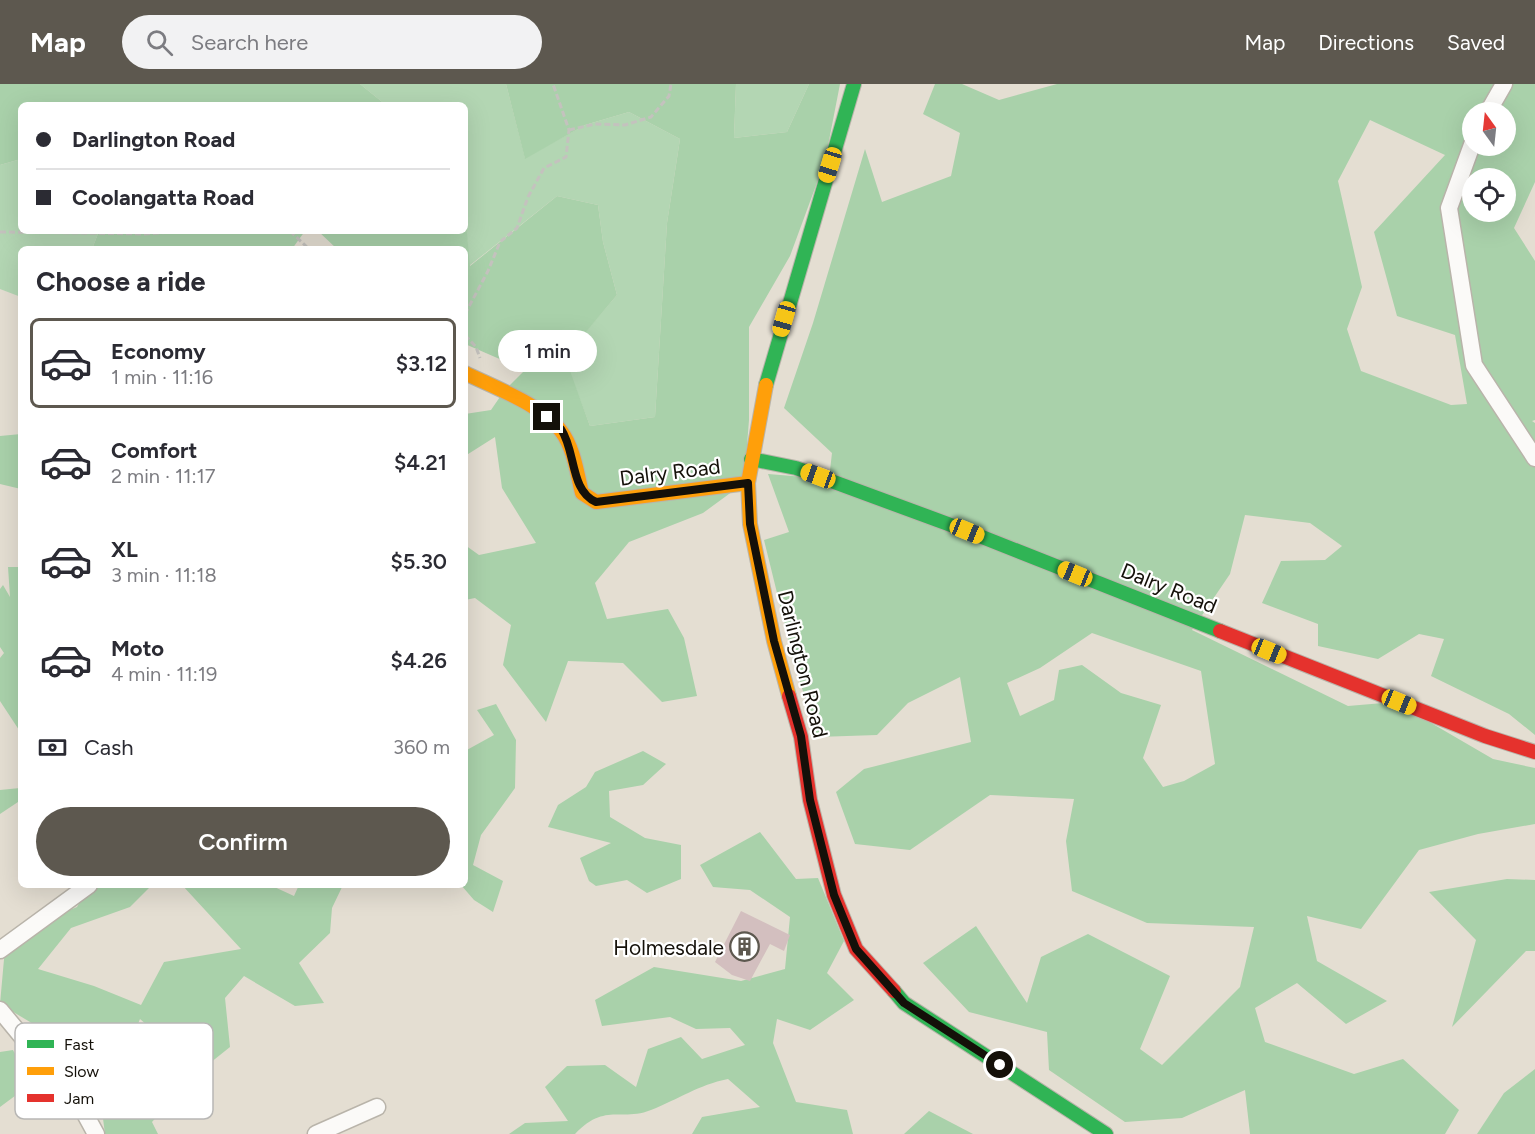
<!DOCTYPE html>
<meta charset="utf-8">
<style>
body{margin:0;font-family:Figtree,sans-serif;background:#f2f2f3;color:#2b2b33;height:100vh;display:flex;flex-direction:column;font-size:22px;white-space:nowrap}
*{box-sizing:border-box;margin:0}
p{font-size:20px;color:#7c7c81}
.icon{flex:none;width:33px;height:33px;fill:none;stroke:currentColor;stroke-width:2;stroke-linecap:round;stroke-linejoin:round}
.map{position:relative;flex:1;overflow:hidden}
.drawer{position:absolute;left:18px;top:162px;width:450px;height:642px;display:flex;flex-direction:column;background:#fff;border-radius:9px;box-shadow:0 6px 24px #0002}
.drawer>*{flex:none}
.banner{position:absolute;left:18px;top:18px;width:450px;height:132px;border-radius:9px;box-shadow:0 6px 24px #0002;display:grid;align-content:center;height:132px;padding:0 18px;background:#fff}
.needle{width:39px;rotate:345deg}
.controls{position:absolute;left:1462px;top:18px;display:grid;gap:12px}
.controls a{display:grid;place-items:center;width:54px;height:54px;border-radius:50%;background:#fff;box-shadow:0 6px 24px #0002;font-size:30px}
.end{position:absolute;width:27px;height:27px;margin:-14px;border:8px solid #141009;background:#fff;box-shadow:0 0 0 3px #fff}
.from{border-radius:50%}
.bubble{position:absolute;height:42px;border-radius:21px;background:#fff;box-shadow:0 6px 24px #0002;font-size:20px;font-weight:600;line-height:42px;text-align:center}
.car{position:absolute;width:18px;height:36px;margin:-18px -9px;border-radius:8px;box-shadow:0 0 4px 2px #0007;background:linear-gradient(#f5c518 24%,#345 0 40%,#f5c518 0 76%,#345 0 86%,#f5c518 0)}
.banner b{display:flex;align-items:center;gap:21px;height:57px;font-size:22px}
.banner b+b{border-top:2px solid #e1e1e2}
.banner i{width:15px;height:15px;background:#2b2b33}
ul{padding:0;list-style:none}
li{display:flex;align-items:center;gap:18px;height:90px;margin:0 12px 9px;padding:0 6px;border:3px solid transparent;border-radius:9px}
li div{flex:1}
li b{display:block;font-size:22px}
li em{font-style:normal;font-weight:600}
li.selected{border-color:#5d584f}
li>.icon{width:54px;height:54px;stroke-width:1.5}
h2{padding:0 18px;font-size:27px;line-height:72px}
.pay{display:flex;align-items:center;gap:15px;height:66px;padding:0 18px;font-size:22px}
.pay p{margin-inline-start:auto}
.button{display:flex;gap:12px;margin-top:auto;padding:12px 18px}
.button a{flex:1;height:69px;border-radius:36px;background:#5d584f;color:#fff;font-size:24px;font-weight:600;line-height:69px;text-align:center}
header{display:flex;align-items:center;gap:36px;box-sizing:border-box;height:84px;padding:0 30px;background:#5d584f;color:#fff}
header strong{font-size:28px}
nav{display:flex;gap:33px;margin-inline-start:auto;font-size:21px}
.search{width:420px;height:54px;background:#f2f2f3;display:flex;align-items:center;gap:15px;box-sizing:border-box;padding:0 21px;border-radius:33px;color:#7c7c81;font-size:22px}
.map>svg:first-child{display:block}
</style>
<header>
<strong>Map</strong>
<div class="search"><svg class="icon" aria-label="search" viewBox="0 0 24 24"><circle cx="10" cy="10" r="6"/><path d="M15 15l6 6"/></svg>Search here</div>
<nav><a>Map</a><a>Directions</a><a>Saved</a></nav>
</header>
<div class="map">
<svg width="1535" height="1050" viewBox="0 0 1535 1050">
<rect width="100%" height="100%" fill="#e4ded2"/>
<g fill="#b3d6b3">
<path d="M360,0H506L525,74L585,41L629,28L680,55L667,139L655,333L590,342L564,273L617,211L603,158L598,121L557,112L469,182L465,127V21H386Z"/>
<path d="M736,0H809L787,48L734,54Z"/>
<path d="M21,75V147H99L92,165H21V213L0,205V81Z"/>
</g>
<g fill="#a9d1aa" fill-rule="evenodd">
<path d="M0,0H360L386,21H21V75L0,81Z"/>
<path d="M506,0H736L734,54L787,48L809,0H840L825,77L790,172L749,243V336L744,399L703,429L629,458L595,499L607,535L668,525L684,554L697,612L662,618L623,579L568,577L546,638L503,581L511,541L475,514L465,516V461L479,471L536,459L502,404L495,353L465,372V330L491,326L504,307L525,286L465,260V165H337L318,147H465V127L470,182L557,112L598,121L603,158L617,211L565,273L590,342L655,333L667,139L680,55L629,28L585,41L525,75Z"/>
<path d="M935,0H962L999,16L1057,0H1535V98L1514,144L1535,177V336L1532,337L1535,339V651L1509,630L1431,592L1444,555L1419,550L1378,575L1318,562V540L1262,519L1281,477L1325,476L1342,462L1310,439L1245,431L1230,490L1192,546L1348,622L1395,618L1493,675L1535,684V740L1478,750L1419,766L1361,845L1307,832L1317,877L1387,917L1346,940L1297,899L1255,924L1265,958L1354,990L1403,975L1459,1026L1445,1050H1250L1245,1006L1182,1034L1125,1038L1049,986L1047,948L969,928L923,879L976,842L1027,919L1041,873L1088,850L1170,892L1140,965L1162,981L1240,903L1254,843L1147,839L1072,807L1066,757L1074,715L990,711L910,766L855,760L836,708L864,685L971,658L960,593L908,619L877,651L817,653L794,578L764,456L789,448L768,390L829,395L832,369L784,324L813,239L865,65L882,118L951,92L960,49L923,30ZM1473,28H1506V62H1473ZM1370,36L1445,71L1374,148L1397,232L1455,251L1467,320L1451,321L1361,287L1347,245L1362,203L1338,97ZM1473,94H1506V128H1473ZM1092,549L1201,587L1215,680L1184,697L1163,703L1143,674L1161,621L1121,609L1082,581L1059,586L1054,616L1020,632L1007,599L1040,584Z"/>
<path d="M99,147H305L292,165L236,162L237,165H92Z"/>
<path d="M21,350V405L0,400V352Z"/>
<path d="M8,483H21V649L0,617V574L4,569L0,563V505L3,501L10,513Z"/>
<path d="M496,620L516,656L515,704L481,751L473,781L503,797L493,828L474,816L461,801H465V667L494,651L477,626Z"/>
<path d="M643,667L666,680L643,701L609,707L610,733L645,754L681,761V795L647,809L627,796L596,802L589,797L580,774L611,759L548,743L558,721L586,703L595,688Z"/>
<path d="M20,704L18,718L0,730V706Z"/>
<path d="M760,748L796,795L818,794L844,857L827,889L854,916L810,946L777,935L773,959L796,1018L847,1026L853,1050H692L702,1033L760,1023L728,995C698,1001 679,1015 651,1026C621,1038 605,1018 575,1050H509L525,1039L568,1037L545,1003L567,982L605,981L636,1003L648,965L681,953L702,975L745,961L730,944L696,945L670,933L602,942L595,916L654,883L741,897L785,885L790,833L750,806L713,803L700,781Z"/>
<path d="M1507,795L1535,796V867H1526L1452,943L1476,856L1429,808Z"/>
<path d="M89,801H152L130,823L71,844L38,885L94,902L141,921L164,878L241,865L182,801H270L294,812L299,801H343L332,824L330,849L299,879L324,919L295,922L244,892L225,914L230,963L190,995L152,1038L158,1050H105L101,1019L152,1004L178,968L140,935L118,988L87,1003L35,941L0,920L6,853L77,823Z"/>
<path d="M13,966L31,1000L0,1023V968Z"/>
<path d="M1535,985V1050H1477L1504,1009Z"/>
<path d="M929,1027L973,1050H904Z"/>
</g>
<path fill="#d3bfbf" d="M741,827L790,851L784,867L770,860L750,897L732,891L715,878Z"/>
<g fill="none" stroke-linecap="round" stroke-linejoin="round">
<defs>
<g id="street">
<path d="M1488,28L1504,0"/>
<path d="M1473,58L1449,124L1474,281L1535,374"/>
<path d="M0,866L89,801"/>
<path d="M0,926L84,1028L96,1050"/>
<path d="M316,1050L377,1023"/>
</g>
<g id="fast">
<path d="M766,301L854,0"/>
<path d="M751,375L796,384L967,447L1220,547"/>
<path d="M894,907L904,919L1106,1050"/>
</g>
<g id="slow">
<path d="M465,289C493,303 543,321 561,347C574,364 577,389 582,409L596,418L748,399"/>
<path d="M766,301L748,399L750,440L774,557L789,612"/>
</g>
<g id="jam">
<path d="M1220,547L1485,652L1535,668"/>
<path d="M789,612L801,653L810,716L834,811L856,865L894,907"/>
</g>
</defs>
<use href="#street" stroke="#b9b4aa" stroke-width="19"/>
<use href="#fast" stroke="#b9b4aa" stroke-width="16"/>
<use href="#slow" stroke="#b9b4aa" stroke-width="16"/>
<use href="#jam" stroke="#b9b4aa" stroke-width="16"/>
<g stroke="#c4c2be" stroke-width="3" stroke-dasharray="6 3" stroke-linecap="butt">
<path d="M569,46L595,40L625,41L651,33L669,12L671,0"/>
<path d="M290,147L309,165"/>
<path d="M0,148L145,150L184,147"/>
<path d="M465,230L488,187L500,158L517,144L528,113L544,84L566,73L569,46L553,0"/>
<path d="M465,251L476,263L480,274"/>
</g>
<use href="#street" stroke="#fbfaf8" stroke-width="16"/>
<use href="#fast" stroke="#30b455" stroke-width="14"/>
<use href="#slow" stroke="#ff9f0a" stroke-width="14"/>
<use href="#jam" stroke="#e5322d" stroke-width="14"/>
</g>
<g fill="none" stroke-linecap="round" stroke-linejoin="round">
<path stroke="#141009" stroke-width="8" d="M547,333C551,337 557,341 561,345C576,367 570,407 596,418L748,399L750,440L774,557L801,652L810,716L834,811L856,865L904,919L1000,981"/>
</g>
<defs>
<symbol id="building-ring" viewBox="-11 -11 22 22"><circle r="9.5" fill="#fff" stroke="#5d584f" stroke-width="1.5"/><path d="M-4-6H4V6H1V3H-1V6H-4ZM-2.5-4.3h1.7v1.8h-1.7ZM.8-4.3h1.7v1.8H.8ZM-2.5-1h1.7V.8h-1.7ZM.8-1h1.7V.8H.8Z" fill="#5d584f"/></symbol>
</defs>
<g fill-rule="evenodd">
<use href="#building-ring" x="728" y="846" width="33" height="33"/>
</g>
<g text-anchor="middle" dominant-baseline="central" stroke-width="4.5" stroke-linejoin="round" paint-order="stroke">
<g font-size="21" fill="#141009" stroke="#fff">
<text transform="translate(670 388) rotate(-7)">Dalry Road</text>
<text transform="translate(1169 504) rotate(22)">Dalry Road</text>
<text transform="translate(803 580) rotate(76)">Darlington Road</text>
</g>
<g font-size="21" fill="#141009" stroke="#fff" text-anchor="end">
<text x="724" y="863">Holmesdale</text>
</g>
</g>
<rect x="15" y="939" width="198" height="96" rx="9" fill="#fff" stroke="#b8b7b5" stroke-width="1.5"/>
<rect x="27" y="956" width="27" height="8" fill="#30b455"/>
<rect x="27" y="983" width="27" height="8" fill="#ff9f0a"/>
<rect x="27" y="1010" width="27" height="8" fill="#e5322d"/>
<g font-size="16" fill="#141009">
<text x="64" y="966">Fast</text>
<text x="64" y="993">Slow</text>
<text x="64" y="1020">Jam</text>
</g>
</svg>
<div class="controls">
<a><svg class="needle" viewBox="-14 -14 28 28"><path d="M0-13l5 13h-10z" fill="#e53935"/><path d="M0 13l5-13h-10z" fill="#7c7c81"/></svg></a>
<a><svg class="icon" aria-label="locate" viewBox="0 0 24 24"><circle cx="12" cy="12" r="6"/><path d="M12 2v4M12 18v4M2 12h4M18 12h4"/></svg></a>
</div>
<i class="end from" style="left:1000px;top:981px"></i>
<i class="end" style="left:547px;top:333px"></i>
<div class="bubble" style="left:498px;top:246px;width:99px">1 min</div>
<i class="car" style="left:830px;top:81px;rotate:197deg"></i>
<i class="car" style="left:784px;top:235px;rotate:196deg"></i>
<i class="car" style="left:818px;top:392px;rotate:290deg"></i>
<i class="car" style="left:967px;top:447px;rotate:112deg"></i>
<i class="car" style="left:1075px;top:490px;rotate:292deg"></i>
<i class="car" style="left:1269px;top:567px;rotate:112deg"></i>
<i class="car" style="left:1399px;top:618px;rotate:112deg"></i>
<div class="banner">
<b><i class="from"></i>Darlington Road</b>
<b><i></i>Coolangatta Road</b>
</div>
<section class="drawer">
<h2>Choose a ride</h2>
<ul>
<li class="selected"><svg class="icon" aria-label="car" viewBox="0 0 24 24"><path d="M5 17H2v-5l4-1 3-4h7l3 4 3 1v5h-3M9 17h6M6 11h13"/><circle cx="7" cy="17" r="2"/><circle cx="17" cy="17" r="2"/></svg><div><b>Economy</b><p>1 min · 11:16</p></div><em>$3.12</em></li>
<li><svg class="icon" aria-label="car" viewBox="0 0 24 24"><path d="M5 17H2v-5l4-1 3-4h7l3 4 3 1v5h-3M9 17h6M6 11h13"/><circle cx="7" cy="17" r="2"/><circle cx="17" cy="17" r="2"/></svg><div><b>Comfort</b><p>2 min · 11:17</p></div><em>$4.21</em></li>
<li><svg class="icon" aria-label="car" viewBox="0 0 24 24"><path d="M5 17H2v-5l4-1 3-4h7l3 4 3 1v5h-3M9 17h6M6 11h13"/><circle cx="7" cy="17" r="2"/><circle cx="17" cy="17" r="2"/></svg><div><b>XL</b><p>3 min · 11:18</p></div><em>$5.30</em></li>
<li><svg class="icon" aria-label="car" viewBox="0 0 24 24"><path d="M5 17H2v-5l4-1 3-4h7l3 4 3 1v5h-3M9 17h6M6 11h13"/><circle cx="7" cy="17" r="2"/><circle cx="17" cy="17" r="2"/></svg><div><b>Moto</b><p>4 min · 11:19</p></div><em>$4.26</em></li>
</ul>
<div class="pay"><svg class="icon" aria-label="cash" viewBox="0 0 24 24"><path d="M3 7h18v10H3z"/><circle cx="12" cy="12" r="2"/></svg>Cash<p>360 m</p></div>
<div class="button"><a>Confirm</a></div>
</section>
</div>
